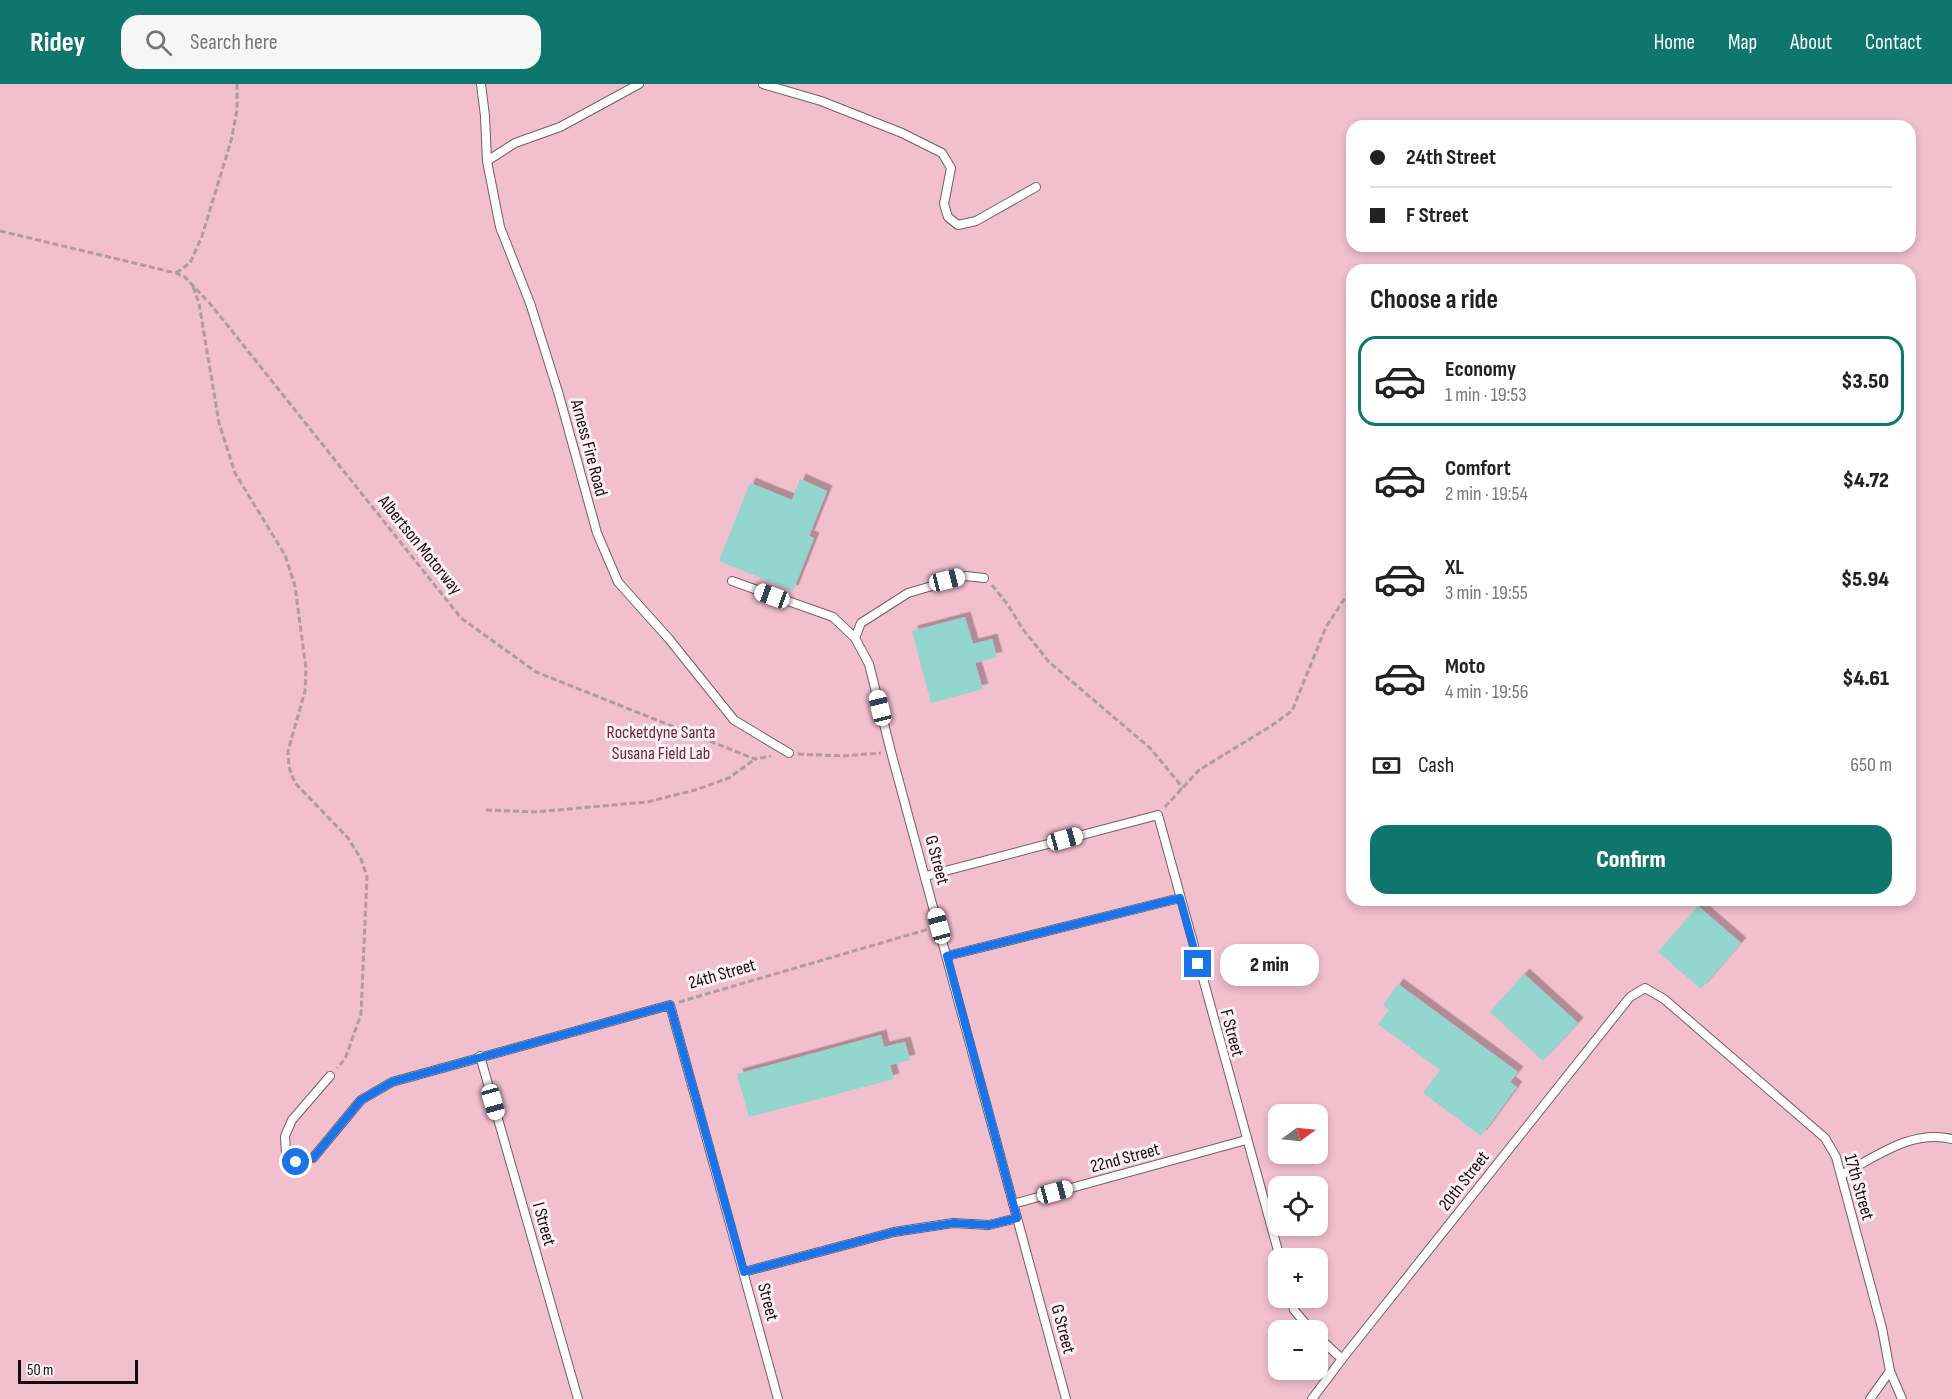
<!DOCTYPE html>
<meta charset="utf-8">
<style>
body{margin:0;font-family:"Sofia Sans Condensed",sans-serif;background:#f6f6f6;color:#222;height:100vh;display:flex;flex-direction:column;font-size:22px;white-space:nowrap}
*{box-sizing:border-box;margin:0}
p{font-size:20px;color:#767676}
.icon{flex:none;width:33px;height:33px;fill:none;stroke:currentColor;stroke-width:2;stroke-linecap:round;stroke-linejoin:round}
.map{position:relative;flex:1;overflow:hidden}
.drawer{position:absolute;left:1346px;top:180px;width:570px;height:642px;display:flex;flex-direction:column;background:#fff;border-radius:18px;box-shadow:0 3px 9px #0003}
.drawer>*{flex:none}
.guide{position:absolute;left:1346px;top:36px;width:570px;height:132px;border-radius:18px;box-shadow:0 3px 9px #0003;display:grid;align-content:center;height:132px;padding:0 24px;background:#fff}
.needle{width:39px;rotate:75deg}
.buttons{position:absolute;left:1268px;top:1020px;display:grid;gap:12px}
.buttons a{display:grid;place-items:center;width:60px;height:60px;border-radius:12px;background:#fff;box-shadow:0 3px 9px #0003;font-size:30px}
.scale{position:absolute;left:18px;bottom:15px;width:120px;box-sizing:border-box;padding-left:6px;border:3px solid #140d0f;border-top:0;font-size:16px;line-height:21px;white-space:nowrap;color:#140d0f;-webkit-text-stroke:4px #fef0f4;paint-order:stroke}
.end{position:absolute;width:27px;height:27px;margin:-14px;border:8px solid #1a73e8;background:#fff;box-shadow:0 0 0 3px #fff}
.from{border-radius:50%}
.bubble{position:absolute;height:42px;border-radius:18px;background:#fff;box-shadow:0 3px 9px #0003;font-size:20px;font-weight:800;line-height:42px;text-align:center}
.car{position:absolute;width:18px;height:36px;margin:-18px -9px;border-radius:8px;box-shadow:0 0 4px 2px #0007;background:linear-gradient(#fff 24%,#345 0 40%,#fff 0 76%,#345 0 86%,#fff 0)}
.guide b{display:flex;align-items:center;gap:21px;height:57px;font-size:22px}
.guide b+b{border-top:2px solid #e0e0e0}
.guide i{width:15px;height:15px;background:#222}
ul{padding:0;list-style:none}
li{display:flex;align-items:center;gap:18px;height:90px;margin:0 12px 9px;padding:0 12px;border:3px solid transparent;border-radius:18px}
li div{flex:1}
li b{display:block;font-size:22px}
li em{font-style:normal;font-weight:800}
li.selected{border-color:#0f766e}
li>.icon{width:54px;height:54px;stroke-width:1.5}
h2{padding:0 24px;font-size:27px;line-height:72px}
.pay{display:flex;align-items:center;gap:15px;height:66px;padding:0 24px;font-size:22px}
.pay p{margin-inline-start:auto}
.cta{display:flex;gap:12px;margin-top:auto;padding:12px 24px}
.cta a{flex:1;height:69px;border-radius:18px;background:#0f766e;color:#fff;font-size:24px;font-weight:800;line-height:69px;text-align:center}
header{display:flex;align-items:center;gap:36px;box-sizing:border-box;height:84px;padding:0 30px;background:#0f766e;color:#fff}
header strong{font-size:28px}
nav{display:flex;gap:33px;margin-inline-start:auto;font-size:21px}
.search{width:420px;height:54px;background:#f6f6f6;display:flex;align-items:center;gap:15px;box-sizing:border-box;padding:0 21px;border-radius:18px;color:#767676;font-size:22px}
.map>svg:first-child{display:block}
</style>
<header>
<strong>Ridey</strong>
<div class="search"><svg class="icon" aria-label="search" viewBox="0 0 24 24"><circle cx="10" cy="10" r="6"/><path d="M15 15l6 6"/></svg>Search here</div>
<nav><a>Home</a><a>Map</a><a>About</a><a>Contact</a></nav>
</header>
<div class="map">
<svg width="1952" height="1315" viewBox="0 0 1952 1315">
<defs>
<filter id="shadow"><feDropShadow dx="5.5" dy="-5.5" stdDeviation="0" flood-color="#0004"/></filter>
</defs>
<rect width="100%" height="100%" fill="#f7e0e6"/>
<path fill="#f1bfce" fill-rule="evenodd" d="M0,0H1952V1315H0ZM1352,42H1910V162H1352ZM1352,186H1910V816H1352ZM1278,1030H1317V1070H1278ZM1278,1102H1317V1142H1278ZM1278,1174H1317V1214H1278ZM1278,1246H1317V1286H1278Z"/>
<g fill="#92d6ce" filter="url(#shadow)">
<path d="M800,395L827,407L809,452L814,454L793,507L719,477L750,399L792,416Z"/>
<path d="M965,533L973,560L992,555L997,573L975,579L983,605L931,619L912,547Z"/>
<path d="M1698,822L1741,859L1701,905L1658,868Z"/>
<path d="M1524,890L1578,939L1543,977L1490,928Z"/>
<path d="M1398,900L1518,988L1510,998L1517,1003L1481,1052L1423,1009L1440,986L1378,940L1389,926L1383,921Z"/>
<path d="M881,951L884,963L905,958L910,976L890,981L894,995L749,1033L737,990Z"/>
</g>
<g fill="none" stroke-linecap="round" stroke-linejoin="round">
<defs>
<g id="service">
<path d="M481,0L485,32L487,77L500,143L530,219L559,311L597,449L618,498L669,555L734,636L789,669"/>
<path d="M763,0L821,17L902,49L942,69L951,84L944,120L948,133L958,141L976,137L1036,103"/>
<path d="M487,77L515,59L560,43L639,0"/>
<path d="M732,497L833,533L855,554L869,580L891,668L1066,1315"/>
<path d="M855,554L861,539L908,509L966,492L984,494"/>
<path d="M926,792L1158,731L1280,1174"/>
<path d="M947,872L1180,814"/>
<path d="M480,972L578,1315"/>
<path d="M330,992L292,1036L285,1052L286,1070L296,1078L313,1074L361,1016L392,998L670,921L778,1315"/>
<path d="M1841,1091C1876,1073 1911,1045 1952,1055"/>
<path d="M1013,1120L1246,1056"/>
<path d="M744,1188L894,1148L953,1139L989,1141L1017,1134"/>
<path d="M1291,1214L1294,1226L1311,1246"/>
<path d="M1317,1252L1342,1275"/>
<path d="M1890,1287L1902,1315"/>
<path d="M1312,1315L1342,1275L1630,913L1645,904L1664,915L1825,1054L1836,1073L1882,1244L1890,1287L1870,1315"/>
</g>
</defs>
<use href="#service" stroke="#725f64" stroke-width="10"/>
<g stroke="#ae9ca1" stroke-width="3" stroke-dasharray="6 3" stroke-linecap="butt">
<path d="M0,147L176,189L185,193L212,222L461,534L536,588L755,675L771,672"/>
<path d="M176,189L190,179L202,152L231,57L237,26V0"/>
<path d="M193,203L199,219L219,339L235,389L285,471L295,502L306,585L305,607L288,667L289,683L295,699L348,754L361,775L367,792L361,930L345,975L337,984"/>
<path d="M992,501L1008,521L1022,544L1049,578L1150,664L1179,699L1182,705"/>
<path d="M798,670L843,672L881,669"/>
<path d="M1165,723L1199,686L1271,642L1292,627L1326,543L1352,503"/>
<path d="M486,726L535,728L647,718L695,706L729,694L755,675"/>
<path d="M679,918L929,845"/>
</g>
<use href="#service" stroke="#fff" stroke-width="8"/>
</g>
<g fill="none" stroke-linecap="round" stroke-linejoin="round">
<path stroke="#1a73e8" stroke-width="8" d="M296,1078L313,1074L361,1016L392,998L670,921L744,1188L894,1148L954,1139L989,1141L1017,1134L947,872L1180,814L1198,880"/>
</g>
<g text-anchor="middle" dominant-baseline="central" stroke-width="6" stroke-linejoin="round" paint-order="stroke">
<g font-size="18" fill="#140d0f" stroke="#fef0f4">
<text transform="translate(589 364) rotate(75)">Arness Fire Road</text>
<text transform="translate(420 461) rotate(51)">Albertson Motorway</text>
<text transform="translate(937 776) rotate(75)">G Street</text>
<text transform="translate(722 890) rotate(-16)">24th Street</text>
<text transform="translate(1232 949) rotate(75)">F Street</text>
<text transform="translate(1125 1074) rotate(-15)">22nd Street</text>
<text transform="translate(1464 1097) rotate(-52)">20th Street</text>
<text transform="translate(1859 1103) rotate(74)">17th Street</text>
<text transform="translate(544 1140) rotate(74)">I Street</text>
<text transform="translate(768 1218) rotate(75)">Street</text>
<text transform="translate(1063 1245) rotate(75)">G Street</text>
</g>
<g font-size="18" fill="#6d2943" stroke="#fef0f4">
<text x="661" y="648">Rocketdyne Santa<tspan x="661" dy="21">Susana Field Lab</tspan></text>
</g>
</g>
</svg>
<div class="buttons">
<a><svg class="needle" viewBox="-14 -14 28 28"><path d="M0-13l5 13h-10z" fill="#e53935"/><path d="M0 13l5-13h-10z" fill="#767676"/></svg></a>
<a><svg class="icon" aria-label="locate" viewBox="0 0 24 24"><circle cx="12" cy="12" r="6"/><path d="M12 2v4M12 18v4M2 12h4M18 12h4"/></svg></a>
<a>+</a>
<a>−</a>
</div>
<div class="scale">50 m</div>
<i class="end from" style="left:296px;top:1078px"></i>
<i class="end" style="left:1198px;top:880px"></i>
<div class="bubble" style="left:1220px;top:860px;width:99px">2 min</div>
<i class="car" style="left:947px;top:496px;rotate:76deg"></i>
<i class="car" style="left:772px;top:512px;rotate:290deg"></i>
<i class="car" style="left:880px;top:624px;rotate:346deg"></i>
<i class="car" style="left:1065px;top:755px;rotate:75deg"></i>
<i class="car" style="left:939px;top:842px;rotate:345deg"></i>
<i class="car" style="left:493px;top:1018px;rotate:164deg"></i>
<i class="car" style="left:1055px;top:1108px;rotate:75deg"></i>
<div class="guide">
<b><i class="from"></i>24th Street</b>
<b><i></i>F Street</b>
</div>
<section class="drawer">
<h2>Choose a ride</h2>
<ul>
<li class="selected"><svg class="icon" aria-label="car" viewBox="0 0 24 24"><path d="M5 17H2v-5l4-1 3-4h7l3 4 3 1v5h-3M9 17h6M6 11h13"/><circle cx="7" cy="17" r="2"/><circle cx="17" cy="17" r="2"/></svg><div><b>Economy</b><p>1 min · 19:53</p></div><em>$3.50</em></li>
<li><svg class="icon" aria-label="car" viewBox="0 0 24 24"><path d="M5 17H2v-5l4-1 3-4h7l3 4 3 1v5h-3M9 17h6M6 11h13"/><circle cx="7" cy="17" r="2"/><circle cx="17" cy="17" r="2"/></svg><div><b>Comfort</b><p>2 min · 19:54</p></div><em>$4.72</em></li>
<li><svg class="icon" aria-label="car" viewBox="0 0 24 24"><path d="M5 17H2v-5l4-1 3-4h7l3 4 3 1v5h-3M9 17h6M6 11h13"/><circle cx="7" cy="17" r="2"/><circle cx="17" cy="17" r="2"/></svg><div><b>XL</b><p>3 min · 19:55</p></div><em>$5.94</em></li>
<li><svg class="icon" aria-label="car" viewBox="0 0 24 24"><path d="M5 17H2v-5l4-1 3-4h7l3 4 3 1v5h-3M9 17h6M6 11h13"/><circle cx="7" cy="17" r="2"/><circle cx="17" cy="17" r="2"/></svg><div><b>Moto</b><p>4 min · 19:56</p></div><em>$4.61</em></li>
</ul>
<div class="pay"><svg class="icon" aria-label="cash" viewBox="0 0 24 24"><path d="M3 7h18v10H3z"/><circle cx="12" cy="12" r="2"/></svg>Cash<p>650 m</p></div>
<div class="cta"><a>Confirm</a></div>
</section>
</div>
